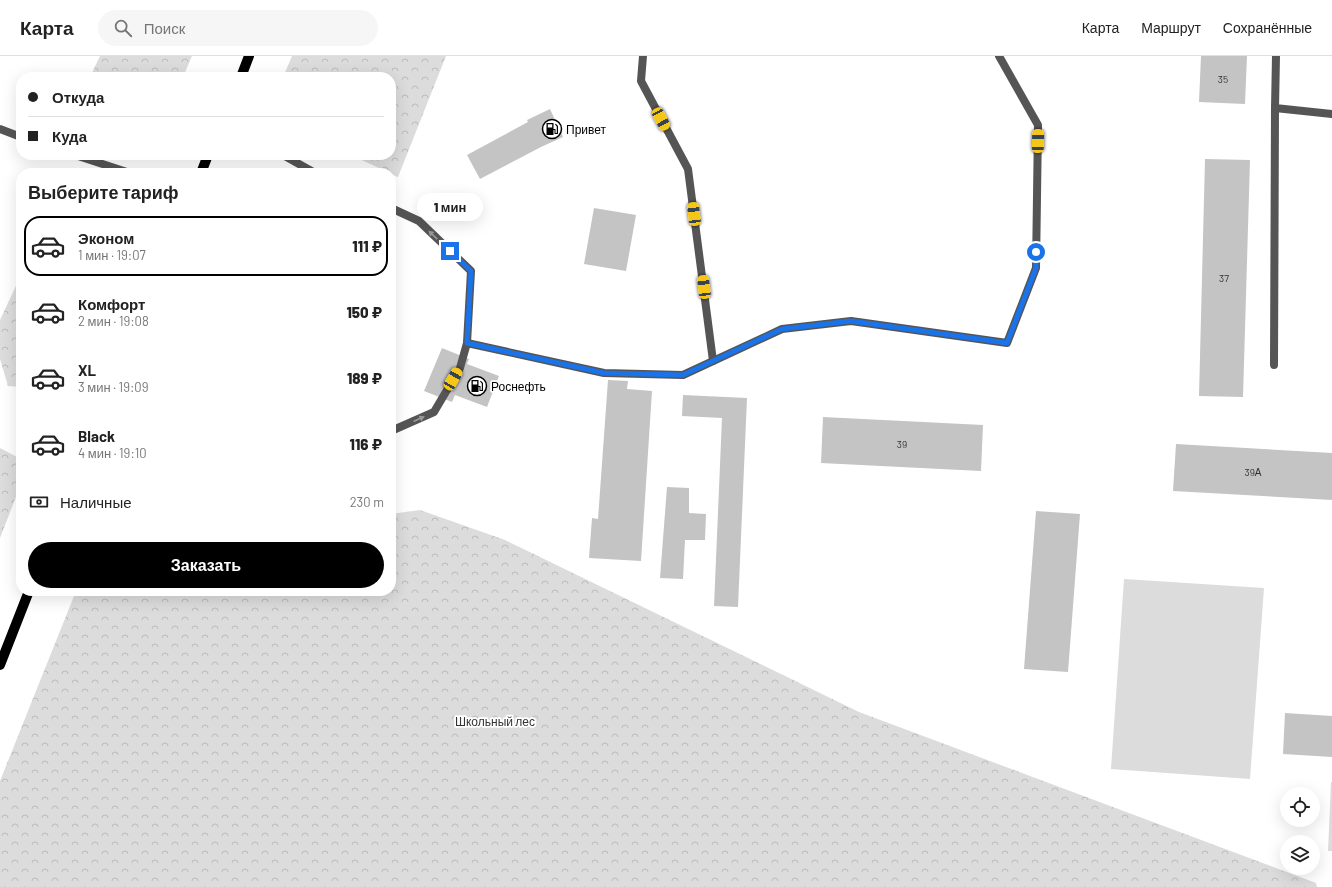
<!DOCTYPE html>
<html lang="ru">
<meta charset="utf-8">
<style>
body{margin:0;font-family:Barlow,sans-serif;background:#f6f6f6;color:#222;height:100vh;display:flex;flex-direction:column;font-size:15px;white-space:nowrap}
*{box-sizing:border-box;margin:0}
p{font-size:13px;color:#767676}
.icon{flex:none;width:22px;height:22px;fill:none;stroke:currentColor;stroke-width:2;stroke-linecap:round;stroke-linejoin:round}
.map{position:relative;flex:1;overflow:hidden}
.side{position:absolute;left:16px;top:112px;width:380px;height:428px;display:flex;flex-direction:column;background:#fff;border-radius:16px;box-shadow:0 4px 16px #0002}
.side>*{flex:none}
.banner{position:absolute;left:16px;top:16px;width:380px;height:88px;border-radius:16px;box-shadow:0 4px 16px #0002;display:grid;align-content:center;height:88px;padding:0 12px;background:#fff}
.controls{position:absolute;left:1280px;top:731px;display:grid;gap:8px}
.controls a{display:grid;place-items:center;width:40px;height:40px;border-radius:50%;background:#fff;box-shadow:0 4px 16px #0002;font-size:20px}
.end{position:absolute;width:18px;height:18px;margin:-9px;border:5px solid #1a73e8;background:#fff;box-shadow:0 0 0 2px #fff}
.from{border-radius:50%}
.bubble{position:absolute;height:28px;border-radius:14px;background:#fff;box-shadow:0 4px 16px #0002;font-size:13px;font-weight:800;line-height:28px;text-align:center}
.car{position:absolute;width:12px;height:24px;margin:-12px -6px;border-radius:5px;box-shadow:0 0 3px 1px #0007;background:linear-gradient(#f5c518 24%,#345 0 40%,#f5c518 0 76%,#345 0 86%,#f5c518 0)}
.banner b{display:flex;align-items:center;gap:14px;height:38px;font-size:15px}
.banner b+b{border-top:1px solid #e0e0e0}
.banner i{width:10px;height:10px;background:#222}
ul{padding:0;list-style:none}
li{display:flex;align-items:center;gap:12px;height:60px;margin:0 8px 6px;padding:0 4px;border:2px solid transparent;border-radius:16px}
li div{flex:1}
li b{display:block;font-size:15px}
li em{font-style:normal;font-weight:800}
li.active{border-color:#000}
li>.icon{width:36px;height:36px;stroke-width:1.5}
h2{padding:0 12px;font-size:18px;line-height:48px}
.pay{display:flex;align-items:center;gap:10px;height:44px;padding:0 12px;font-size:15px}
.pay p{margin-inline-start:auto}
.action{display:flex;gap:8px;margin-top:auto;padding:8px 12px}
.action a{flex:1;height:46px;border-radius:24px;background:#000;color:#fff;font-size:16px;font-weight:800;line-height:46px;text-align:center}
header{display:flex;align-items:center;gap:24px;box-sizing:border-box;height:56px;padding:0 20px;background:#fff;border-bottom:1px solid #e0e0e0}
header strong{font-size:19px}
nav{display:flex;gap:22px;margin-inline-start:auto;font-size:14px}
.search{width:280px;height:36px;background:#f6f6f6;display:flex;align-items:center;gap:10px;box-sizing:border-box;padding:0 14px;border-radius:22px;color:#767676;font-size:15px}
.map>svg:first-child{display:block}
</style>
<header>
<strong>Карта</strong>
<div class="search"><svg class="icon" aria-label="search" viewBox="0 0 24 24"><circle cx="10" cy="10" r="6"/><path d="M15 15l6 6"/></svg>Поиск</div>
<nav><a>Карта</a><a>Маршрут</a><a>Сохранённые</a></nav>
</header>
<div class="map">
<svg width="1332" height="831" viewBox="0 0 1332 831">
<defs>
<pattern id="forest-crowns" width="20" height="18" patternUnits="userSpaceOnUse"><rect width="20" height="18" fill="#dcdcdc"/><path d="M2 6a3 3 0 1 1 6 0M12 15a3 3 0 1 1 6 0" fill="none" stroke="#bbb"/></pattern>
</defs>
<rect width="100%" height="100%" fill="#fff"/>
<g fill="url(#forest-crowns)">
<path d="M100,0H192L183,21H90Z"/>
<path d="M292,0H446L398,121L351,99H391V21H283Z"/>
<path d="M21,219V331L8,330L0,303V264Z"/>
<path d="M0,392L21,403V428L0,482Z"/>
<path d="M420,454L505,484L859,656L1316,827L1317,831H0V725L76,535H391V458Z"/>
</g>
<g fill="#dcdcdc">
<path d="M1124,523L1264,532L1250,723L1111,713Z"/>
<path d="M1331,726H1332V795H1328Z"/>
</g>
<g fill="#c4c4c4">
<path d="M1201,0H1247L1245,48L1199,46Z"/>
<path d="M550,53L563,81L541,91L480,123L467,99L528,66L527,64Z"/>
<path d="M1205,103L1250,104L1243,341L1199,340Z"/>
<path d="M594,152L636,159L626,215L584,208Z"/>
<path d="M442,292L469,303L467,308L499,320L487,351L455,339L452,346L424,335Z"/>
<path d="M608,324L628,325L627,333L652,335L641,505L589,502L592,462L598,463Z"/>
<path d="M683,339L747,342L738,551L714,550L722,362L682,360Z"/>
<path d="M823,361L983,369L981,415L821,407Z"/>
<path d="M1176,388L1332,397V444L1173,435Z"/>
<path d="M667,431L689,432V457L706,458L705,484H685L683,523L660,522Z"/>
<path d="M1036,455L1080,458L1068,616L1024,613Z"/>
<path d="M1285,657L1332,660V701L1283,698Z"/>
</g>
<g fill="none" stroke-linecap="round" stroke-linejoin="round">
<g stroke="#555" stroke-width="8">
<path d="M643,0L641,25L688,113L713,305"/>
<path d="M1276,0L1275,52L1332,58"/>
<path d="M283,99L315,117"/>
<path d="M391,152L419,165L471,215L467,287L460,312L434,356L391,375"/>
<path d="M467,287L604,317L683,319L782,273L851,265L1007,287L1036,212L1038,69L999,0"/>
</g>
<g stroke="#555" stroke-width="8">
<path d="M0,73L21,81"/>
<path d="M75,99L130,117"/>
<path d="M1274,309L1275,52"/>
</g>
<g stroke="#000" stroke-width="10">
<path d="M241,21L249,0"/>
<path d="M201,117L208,99"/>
<path d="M0,609L29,535"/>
</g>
</g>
<defs><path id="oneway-solid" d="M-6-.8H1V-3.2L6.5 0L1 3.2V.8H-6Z"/></defs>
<g fill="#999">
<use href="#oneway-solid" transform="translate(433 179) rotate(-136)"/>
<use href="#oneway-solid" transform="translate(419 363) rotate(-24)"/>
</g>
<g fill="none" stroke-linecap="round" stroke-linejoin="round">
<path stroke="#1a73e8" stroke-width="5" d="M450,195L471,215L467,287L604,317L683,319L782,273L851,265L1007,287L1036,212V196"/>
</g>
<defs>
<symbol id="fuel-ring" viewBox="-11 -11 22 22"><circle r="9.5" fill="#fff" stroke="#000" stroke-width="1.5"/><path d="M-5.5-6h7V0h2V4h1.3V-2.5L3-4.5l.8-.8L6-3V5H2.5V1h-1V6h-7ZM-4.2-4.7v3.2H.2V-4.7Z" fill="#000"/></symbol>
</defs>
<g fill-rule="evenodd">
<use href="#fuel-ring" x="541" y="62" width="22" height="22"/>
<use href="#fuel-ring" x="466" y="319" width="22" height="22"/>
</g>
<g text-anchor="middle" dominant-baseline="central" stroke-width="3.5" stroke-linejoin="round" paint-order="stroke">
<g font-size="10" fill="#313131">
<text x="1223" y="23">35</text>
<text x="1224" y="222">37</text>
<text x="902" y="388">39</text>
<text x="1253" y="416">39А</text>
</g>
<g font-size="12" fill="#000" stroke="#fff" text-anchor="start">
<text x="566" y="73">Привет</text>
<text x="491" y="330">Роснефть</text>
</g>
<g font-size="12" fill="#333" stroke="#fff">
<text x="495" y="665">Школьный лес</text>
</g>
</g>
</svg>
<div class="controls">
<a><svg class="icon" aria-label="locate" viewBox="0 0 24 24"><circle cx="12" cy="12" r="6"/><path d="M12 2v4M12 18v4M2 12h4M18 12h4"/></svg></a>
<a><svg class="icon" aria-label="layers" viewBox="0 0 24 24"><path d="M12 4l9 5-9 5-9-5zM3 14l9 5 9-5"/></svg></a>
</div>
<i class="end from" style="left:1036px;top:196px"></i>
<i class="end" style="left:450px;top:195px"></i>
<div class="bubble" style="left:417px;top:137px;width:66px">1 мин</div>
<i class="car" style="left:661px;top:63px;rotate:152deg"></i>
<i class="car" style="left:1038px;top:85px;rotate:1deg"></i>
<i class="car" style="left:694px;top:158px;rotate:353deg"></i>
<i class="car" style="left:704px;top:231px;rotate:353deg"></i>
<i class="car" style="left:453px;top:323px;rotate:30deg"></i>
<div class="banner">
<b><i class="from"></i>Откуда</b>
<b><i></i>Куда</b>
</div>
<section class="side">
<h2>Выберите тариф</h2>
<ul>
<li class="active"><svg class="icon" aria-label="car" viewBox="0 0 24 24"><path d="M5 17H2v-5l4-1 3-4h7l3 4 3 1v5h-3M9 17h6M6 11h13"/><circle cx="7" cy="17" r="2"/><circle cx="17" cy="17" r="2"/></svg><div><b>Эконом</b><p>1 мин · 19:07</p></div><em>111 ₽</em></li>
<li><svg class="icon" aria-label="car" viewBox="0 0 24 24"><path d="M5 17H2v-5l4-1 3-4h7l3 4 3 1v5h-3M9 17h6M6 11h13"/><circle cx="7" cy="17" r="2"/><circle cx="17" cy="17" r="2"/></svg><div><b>Комфорт</b><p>2 мин · 19:08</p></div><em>150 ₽</em></li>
<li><svg class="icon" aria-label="car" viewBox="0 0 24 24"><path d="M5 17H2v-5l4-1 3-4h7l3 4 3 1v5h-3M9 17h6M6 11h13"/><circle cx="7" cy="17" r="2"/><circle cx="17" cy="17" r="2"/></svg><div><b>XL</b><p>3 мин · 19:09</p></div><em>189 ₽</em></li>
<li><svg class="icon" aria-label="car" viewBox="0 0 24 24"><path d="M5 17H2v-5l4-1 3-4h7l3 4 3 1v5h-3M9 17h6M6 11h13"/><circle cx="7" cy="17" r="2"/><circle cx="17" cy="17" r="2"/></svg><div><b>Black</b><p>4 мин · 19:10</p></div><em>116 ₽</em></li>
</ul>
<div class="pay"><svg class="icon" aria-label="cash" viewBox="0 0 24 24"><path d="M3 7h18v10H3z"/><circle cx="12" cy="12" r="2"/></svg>Наличные<p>230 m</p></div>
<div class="action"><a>Заказать</a></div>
</section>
</div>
